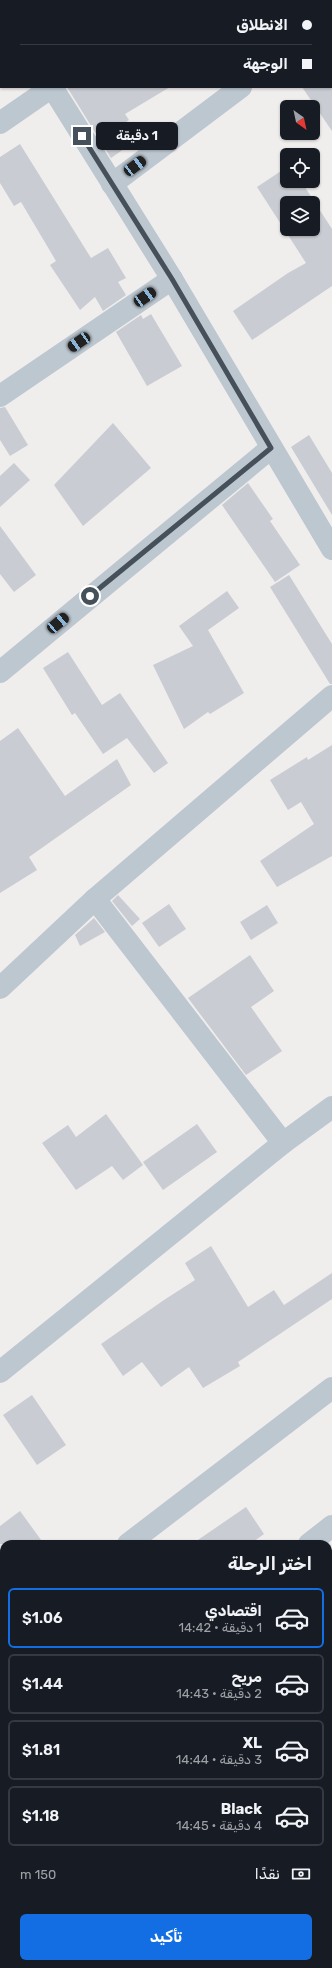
<!DOCTYPE html>
<html lang="ar">
<meta charset="utf-8">
<style>
body{margin:0;font-family:Rubik,"Noto Naskh Arabic",sans-serif;background:#242831;color:#f1f3f6;direction:rtl;height:100vh;display:flex;flex-direction:column;font-size:15px;white-space:nowrap}
*{box-sizing:border-box;margin:0}
p{font-size:13px;color:#9ea1a6}
.icon{flex:none;width:22px;height:22px;fill:none;stroke:currentColor;stroke-width:2;stroke-linecap:round;stroke-linejoin:round}
.map{position:relative;flex:1;overflow:hidden;direction:ltr}
.details{position:absolute;left:0px;top:1540px;width:332px;height:428px;display:flex;flex-direction:column;background:#171b24;border-radius:12px 12px 0 0;box-shadow:0 1px 3px #0004;direction:rtl}
.details>*{flex:none}
.hud{position:absolute;left:0px;top:0px;width:332px;height:88px;box-shadow:0 1px 3px #0004;direction:rtl;display:grid;align-content:center;height:88px;padding:0 20px;background:#171b24}
.needle{width:26px;rotate:147deg}
.tools{position:absolute;left:280px;top:100px;display:grid;gap:8px}
.tools a{display:grid;place-items:center;width:40px;height:40px;border-radius:6px;background:#171b24;box-shadow:0 1px 3px #0004;font-size:20px}
.end{position:absolute;width:18px;height:18px;margin:-9px;border:5px solid #45505b;background:#fff;box-shadow:0 0 0 2px #fff}
.from{border-radius:50%}
.bubble{position:absolute;height:28px;border-radius:6px;background:#171b24;box-shadow:0 1px 3px #0004;font-size:13px;font-weight:600;line-height:28px;text-align:center;direction:rtl}
.car{position:absolute;width:12px;height:24px;margin:-12px -6px;border-radius:5px;box-shadow:0 0 3px 1px #0007;background:linear-gradient(#222 24%,#8ab4d8 0 40%,#222 0 76%,#8ab4d8 0 86%,#222 0)}
.hud b{display:flex;align-items:center;gap:14px;height:38px;font-size:15px}
.hud b+b{border-top:1px solid #363941}
.hud i{width:10px;height:10px;background:#f1f3f6}
ul{padding:0;list-style:none}
li{display:flex;align-items:center;gap:12px;height:60px;margin:0 8px 6px;padding:0 12px;border:2px solid #363941;border-radius:6px}
li div{flex:1}
li b{display:block;font-size:15px}
li em{font-style:normal;font-weight:600}
li.on{border-color:#136ee3}
li>.icon{width:36px;height:36px;stroke-width:1.5}
h2{padding:0 20px;font-size:18px;line-height:48px}
.pay{display:flex;align-items:center;gap:10px;height:44px;padding:0 20px;font-size:15px}
.pay p{margin-inline-start:auto}
.action{display:flex;gap:8px;margin-top:auto;padding:8px 20px}
.action a{flex:1;height:46px;border-radius:6px;background:#136ee3;color:#fff;font-size:16px;font-weight:600;line-height:46px;text-align:center}
.map>svg:first-child{display:block}
</style>
<div class="map">
<svg width="332" height="1968" viewBox="0 0 332 1968">
<rect width="100%" height="100%" fill="#f0eded"/>
<g fill="#c9ccd2" fill-rule="evenodd">
<path d="M67,87H170L125,114L129,120L112,132L124,149L111,158Z"/>
<path d="M302,87H332V131Z"/>
<path d="M20,144L91,258L108,248L126,278L118,282L126,295L103,311L95,297L80,310L50,265L56,261L21,202L14,206L0,183V157Z"/>
<path d="M287,167V181H301L332,229V286L252,340L233,311L288,273L306,263L257,187ZM287,203H313V229H287Z"/>
<path d="M151,314L182,366L147,386L116,332L141,315L143,319Z"/>
<path d="M5,407L28,445L10,456L0,440V408Z"/>
<path d="M113,423L151,468L83,526L54,485Z"/>
<path d="M309,435L332,473V515L291,447Z"/>
<path d="M14,463L30,480L0,507V476Z"/>
<path d="M248,483L273,519L270,521L300,565L275,582L222,505Z"/>
<path d="M0,526L36,575L14,592L0,574Z"/>
<path d="M289,575L332,644V684H330L270,587Z"/>
<path d="M227,591L239,608L208,630L244,693L210,714L208,712L184,729L153,665L193,646L179,626Z"/>
<path d="M68,652L102,705L120,693L168,763L154,773L127,738L103,754L75,713L72,715L43,668Z"/>
<path d="M18,728L65,796L117,759L131,785L29,857L37,870L0,893V741Z"/>
<path d="M332,745V856L277,887L260,861L314,824L301,802L288,810L270,780L307,757L308,760Z"/>
<path d="M118,895L140,919L132,926L112,901Z"/>
<path d="M169,904L186,929L159,947L142,923Z"/>
<path d="M267,905L278,923L251,940L240,922Z"/>
<path d="M94,918L105,932L80,946L75,935Z"/>
<path d="M250,955L274,991L251,1007L282,1051L246,1075L188,998Z"/>
<path d="M106,1114L143,1165L123,1180L112,1166L76,1190L42,1143L68,1125L76,1137Z"/>
<path d="M197,1124L217,1152L163,1190L143,1162Z"/>
<path d="M211,1246L248,1307L274,1290L284,1305L332,1273V1299L238,1362L240,1366L203,1388L189,1367L161,1387L142,1362L123,1376L101,1344L164,1300L195,1280L185,1263Z"/>
<path d="M32,1395L66,1445L37,1465L3,1415Z"/>
<path d="M246,1507L264,1534L250,1544H192Z"/>
<path d="M20,1511L44,1544H0V1526Z"/>
</g>
<g fill="none" stroke-linecap="round" stroke-linejoin="round">
<g stroke="#bdc7d0" stroke-width="22">
<path d="M57,1L58,0"/>
<path d="M0,3L1,5"/>
<path d="M331,19L332,18"/>
<path d="M52,87L172,279L332,549"/>
<path d="M0,123L52,87"/>
<path d="M112,184L241,87"/>
<path d="M0,396L172,279"/>
<path d="M0,672L271,448"/>
<path d="M95,899L283,1143"/>
<path d="M0,988L95,899L332,696"/>
<path d="M0,1372L283,1143L332,1107"/>
<path d="M128,1544L332,1388"/>
<path d="M309,1544L332,1526"/>
<path d="M0,1616L4,1621"/>
<path d="M328,1779L332,1776"/>
<path d="M0,1786L4,1783"/>
<path d="M270,1964L274,1968"/>
<path d="M98,1968L102,1964"/>
</g>
</g>
<g fill="none" stroke-linecap="round" stroke-linejoin="round">
<path stroke="#45505b" stroke-width="5" d="M82,136L172,279L271,448L90,596"/>
</g>
</svg>
<div class="tools">
<a><svg class="needle" viewBox="-14 -14 28 28"><path d="M0-13l5 13h-10z" fill="#e53935"/><path d="M0 13l5-13h-10z" fill="#9ea1a6"/></svg></a>
<a><svg class="icon" aria-label="locate" viewBox="0 0 24 24"><circle cx="12" cy="12" r="6"/><path d="M12 2v4M12 18v4M2 12h4M18 12h4"/></svg></a>
<a><svg class="icon" aria-label="layers" viewBox="0 0 24 24"><path d="M12 4l9 5-9 5-9-5zM3 14l9 5 9-5"/></svg></a>
</div>
<i class="end from" style="left:90px;top:596px"></i>
<i class="end" style="left:82px;top:136px"></i>
<div class="bubble" style="left:96px;top:122px;width:82px">1 دقيقة</div>
<i class="car" style="left:135px;top:166px;rotate:53deg"></i>
<i class="car" style="left:145px;top:297px;rotate:55deg"></i>
<i class="car" style="left:79px;top:342px;rotate:236deg"></i>
<i class="car" style="left:58px;top:623px;rotate:50deg"></i>
<div class="hud">
<b><i class="from"></i>الانطلاق</b>
<b><i></i>الوجهة</b>
</div>
<section class="details">
<h2>اختر الرحلة</h2>
<ul>
<li class="on"><svg class="icon" aria-label="car" viewBox="0 0 24 24"><path d="M5 17H2v-5l4-1 3-4h7l3 4 3 1v5h-3M9 17h6M6 11h13"/><circle cx="7" cy="17" r="2"/><circle cx="17" cy="17" r="2"/></svg><div><b>اقتصادي</b><p>1 دقيقة · 14:42</p></div><em>$1.06</em></li>
<li><svg class="icon" aria-label="car" viewBox="0 0 24 24"><path d="M5 17H2v-5l4-1 3-4h7l3 4 3 1v5h-3M9 17h6M6 11h13"/><circle cx="7" cy="17" r="2"/><circle cx="17" cy="17" r="2"/></svg><div><b>مريح</b><p>2 دقيقة · 14:43</p></div><em>$1.44</em></li>
<li><svg class="icon" aria-label="car" viewBox="0 0 24 24"><path d="M5 17H2v-5l4-1 3-4h7l3 4 3 1v5h-3M9 17h6M6 11h13"/><circle cx="7" cy="17" r="2"/><circle cx="17" cy="17" r="2"/></svg><div><b>XL</b><p>3 دقيقة · 14:44</p></div><em>$1.81</em></li>
<li><svg class="icon" aria-label="car" viewBox="0 0 24 24"><path d="M5 17H2v-5l4-1 3-4h7l3 4 3 1v5h-3M9 17h6M6 11h13"/><circle cx="7" cy="17" r="2"/><circle cx="17" cy="17" r="2"/></svg><div><b>Black</b><p>4 دقيقة · 14:45</p></div><em>$1.18</em></li>
</ul>
<div class="pay"><svg class="icon" aria-label="cash" viewBox="0 0 24 24"><path d="M3 7h18v10H3z"/><circle cx="12" cy="12" r="2"/></svg>نقدًا<p>150 m</p></div>
<div class="action"><a>تأكيد</a></div>
</section>
</div>
